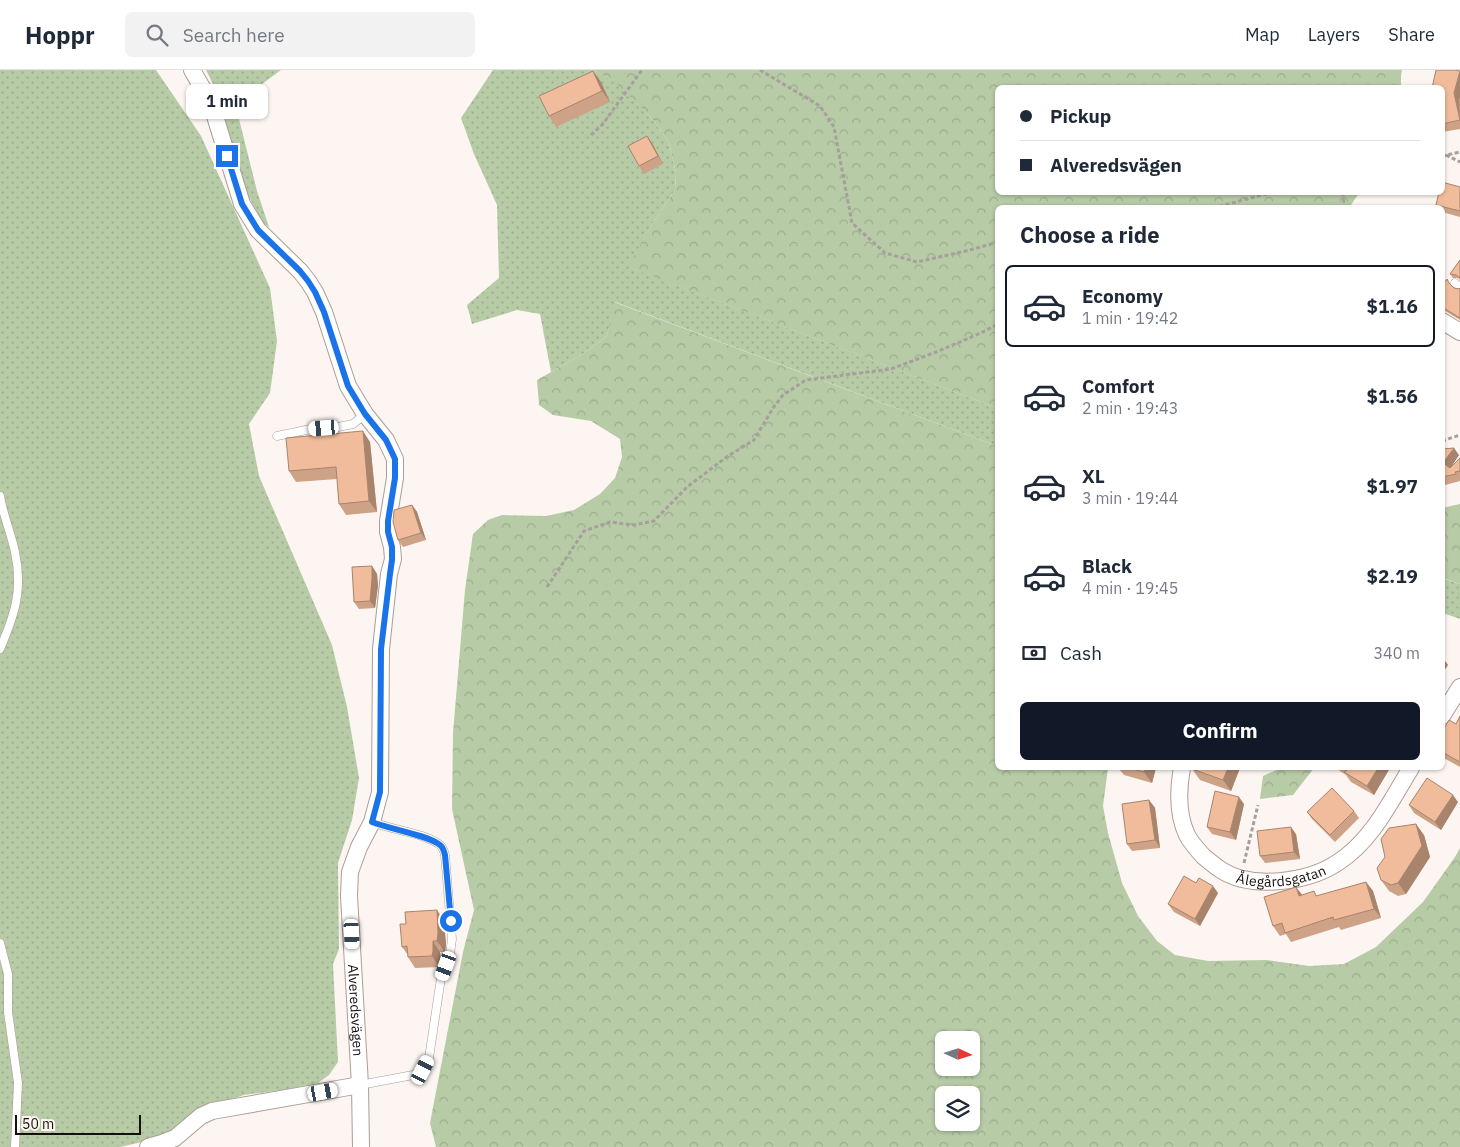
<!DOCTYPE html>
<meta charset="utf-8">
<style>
body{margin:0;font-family:"IBM Plex Sans",sans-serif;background:#f2f2f3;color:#1f2937;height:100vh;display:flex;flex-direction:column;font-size:19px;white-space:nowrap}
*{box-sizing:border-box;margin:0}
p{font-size:16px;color:#747a83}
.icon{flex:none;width:28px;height:28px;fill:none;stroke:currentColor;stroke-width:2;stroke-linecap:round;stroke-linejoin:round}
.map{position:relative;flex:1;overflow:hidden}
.panel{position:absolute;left:995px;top:135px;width:450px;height:565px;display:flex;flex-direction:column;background:#fff;border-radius:8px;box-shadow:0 1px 4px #0004}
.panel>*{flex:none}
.top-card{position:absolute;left:995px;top:15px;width:450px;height:110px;border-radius:8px;box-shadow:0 1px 4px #0004;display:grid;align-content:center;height:110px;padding:0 25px;background:#fff}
.needle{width:32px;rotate:94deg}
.fabs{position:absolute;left:935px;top:961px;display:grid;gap:10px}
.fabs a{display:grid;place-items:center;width:45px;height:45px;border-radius:8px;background:#fff;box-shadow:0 1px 4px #0004;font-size:25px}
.scale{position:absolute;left:15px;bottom:12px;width:126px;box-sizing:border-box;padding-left:5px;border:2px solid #16100d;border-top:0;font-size:14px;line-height:18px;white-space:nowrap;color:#16100d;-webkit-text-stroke:4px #fcf5f1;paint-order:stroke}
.end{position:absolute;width:22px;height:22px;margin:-11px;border:6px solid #1a73e8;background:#fff;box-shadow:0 0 0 2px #fff}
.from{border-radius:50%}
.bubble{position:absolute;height:35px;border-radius:8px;background:#fff;box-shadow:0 1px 4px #0004;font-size:16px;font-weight:700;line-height:35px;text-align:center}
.car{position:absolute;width:15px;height:30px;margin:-15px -8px;border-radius:6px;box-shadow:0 0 4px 1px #0007;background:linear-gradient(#fff 24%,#345 0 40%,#fff 0 76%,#345 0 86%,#fff 0)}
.top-card b{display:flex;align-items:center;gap:18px;height:48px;font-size:19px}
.top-card b+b{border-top:1px solid #e0e1e3}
.top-card i{width:12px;height:12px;background:#1f2937}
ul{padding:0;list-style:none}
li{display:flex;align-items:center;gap:15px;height:82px;margin:0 10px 8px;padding:0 15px;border:2px solid transparent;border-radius:8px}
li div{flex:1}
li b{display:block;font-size:19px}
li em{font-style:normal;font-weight:700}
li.current{border-color:#111827}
li>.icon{width:45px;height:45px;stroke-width:1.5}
h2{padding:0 25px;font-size:22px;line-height:60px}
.pay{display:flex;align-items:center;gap:12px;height:55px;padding:0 25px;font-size:19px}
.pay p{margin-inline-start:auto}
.button{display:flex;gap:10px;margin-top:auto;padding:10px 25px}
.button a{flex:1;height:58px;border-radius:8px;background:#111827;color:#fff;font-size:20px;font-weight:700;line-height:58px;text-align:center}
header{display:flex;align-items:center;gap:30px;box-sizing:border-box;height:70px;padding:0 25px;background:#fff;border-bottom:1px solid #e0e1e3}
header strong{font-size:24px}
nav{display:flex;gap:28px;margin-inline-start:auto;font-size:18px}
.search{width:350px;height:45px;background:#f2f2f3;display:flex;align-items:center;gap:12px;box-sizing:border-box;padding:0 18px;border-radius:8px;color:#747a83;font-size:19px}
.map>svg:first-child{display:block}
</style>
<header>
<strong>Hoppr</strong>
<div class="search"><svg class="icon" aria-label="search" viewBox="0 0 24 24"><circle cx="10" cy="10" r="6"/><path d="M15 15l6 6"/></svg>Search here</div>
<nav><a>Map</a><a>Layers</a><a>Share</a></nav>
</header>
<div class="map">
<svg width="1460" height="1077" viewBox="0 0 1460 1077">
<defs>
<pattern id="grass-dots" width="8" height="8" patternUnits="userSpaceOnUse" patternTransform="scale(1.25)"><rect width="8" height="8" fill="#b7cba7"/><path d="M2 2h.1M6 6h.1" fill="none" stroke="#9dad8f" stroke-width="1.8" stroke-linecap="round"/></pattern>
<pattern id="forest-crowns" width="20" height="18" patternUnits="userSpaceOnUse" patternTransform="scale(1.25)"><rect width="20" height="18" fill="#b7cba7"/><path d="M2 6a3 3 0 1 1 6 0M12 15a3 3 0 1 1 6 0" fill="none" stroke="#9dad8f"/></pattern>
</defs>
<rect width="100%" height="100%" fill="#fcf5f1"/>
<g fill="url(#grass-dots)">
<path d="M0,0H156L201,66L270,218L277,271L270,323L249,354L259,406L332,575L347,637L359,708L352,750L338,793L339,879L333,894L338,992L329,1005L318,1013L288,1019L244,1025L200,1040L168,1066L120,1077H0Z"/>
<path d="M206,0H281L246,26L239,49L257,121L269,157L263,153L247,123L217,22Z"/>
<path d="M493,0H594L618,14L653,50L669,72L676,103L675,120L652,154L629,197L997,338V376L615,232L607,266L581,285L551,302L540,244L517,240L472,254L467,235L499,208L497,135L474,84L461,48Z"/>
<path d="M1442,508L1460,514V549L1443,543Z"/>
</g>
<g fill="url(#forest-crowns)" fill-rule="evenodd">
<path d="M594,0H1402L1401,6V18H998V122L1359,123L1349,138H998L997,338L628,197L652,154L675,120L676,103L669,72L653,50L618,15Z"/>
<path d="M614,232L997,376L998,698H1108L1103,736L1108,763L1122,813L1138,846L1157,871L1175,885L1208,891L1266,890L1309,896L1344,894L1376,877L1423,832L1455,787L1460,778V1077H436L430,1053L463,882L474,840L452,739L453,663L465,520L473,464L488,450L502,445L546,446L574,440L600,424L615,408L622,387L620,369L591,351L553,345L539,335L537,310L581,285L607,266ZM944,970H971V998H944ZM944,1025H971V1052H944Z"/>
<path d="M1460,434V514L1443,508L1442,438Z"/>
<path d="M1281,698H1314L1293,725L1260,729L1263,706Z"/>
</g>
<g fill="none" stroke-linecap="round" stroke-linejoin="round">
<defs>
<g id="lane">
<path d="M1455,213L1460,217"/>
<path d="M277,366L311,359L338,357L353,354L365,344"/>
<path d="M0,426C3,445 11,463 15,482C23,520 15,544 0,579"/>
<path d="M0,873L8,904V942L18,1013L15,1077"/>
<path d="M360,1015L413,1005L423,1000L429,988L441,908L450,884L452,869L445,785C444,781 443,777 440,775C428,764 389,759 372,752"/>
</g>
<g id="street">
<path id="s1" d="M192,0L211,33L242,134L258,160L300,201L308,211L315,222L324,242L348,316L365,344L386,370L395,389V408L388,451V462L392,477L393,489L389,504L381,579L380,722L372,752L359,777L350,802L349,826L360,1015L361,1077"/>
<path d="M1442,251L1460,262"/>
<path d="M1442,646L1460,617"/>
<path id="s2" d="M1182,698C1178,720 1177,744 1187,765C1191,773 1197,779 1203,786C1209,791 1215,796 1221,800C1252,820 1308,812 1337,793C1372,771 1390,732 1411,698"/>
<path d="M148,1077L162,1073L175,1068L201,1046L212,1041L360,1015"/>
</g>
</defs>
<use href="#lane" stroke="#ad9d94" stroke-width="9"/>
<use href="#street" stroke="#ad9d94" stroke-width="18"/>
<g stroke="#a69f9b" stroke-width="3" stroke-dasharray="4 2.5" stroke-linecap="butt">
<path d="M760,0L820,36L834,57L852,153L885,183L917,192L970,180L998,172"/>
<path d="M591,65L602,55L642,0"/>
<path d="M1446,85L1460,92"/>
<path d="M1442,86L1460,82"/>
<path d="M1343,122L1344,138"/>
<path d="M1213,138L1262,125L1278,122"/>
<path d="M1442,371L1460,365"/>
<path d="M547,517L584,461L610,452L634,455L654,451L687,417L728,386L754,370L773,338L783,325L806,310L891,299L936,282L981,263L998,254"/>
<path d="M1244,793L1258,735"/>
</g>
<use href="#lane" stroke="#fff" stroke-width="8"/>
<use href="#street" stroke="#fff" stroke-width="16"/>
</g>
<g fill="#cea286">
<path d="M593,1L601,12L610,32L556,57L549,46Z"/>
<path d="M1460,1V59L1442,62V18Z"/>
<path d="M652,73L663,94L644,104L639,96Z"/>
<path d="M1460,117V147L1442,142V138H1438L1436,135Z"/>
<path d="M1460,190V210L1458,208H1453L1450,204Z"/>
<path d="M1447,209L1450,215L1454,218L1459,219L1460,218V250L1442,239V216Z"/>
<path d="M370,372L377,442L346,445L339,434L337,409L296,412L289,401Z"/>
<path d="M1442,379L1459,385L1451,397L1460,388V411L1445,415L1444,413H1442Z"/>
<path d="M412,435L417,442L426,470L403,477L398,470Z"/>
<path d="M372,496L377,504L378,516L375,538L359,539L354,532Z"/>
<path d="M1460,646V697L1442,687V662L1456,654Z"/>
<path d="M1118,698H1156L1152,713L1124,705Z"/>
<path d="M1193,698H1240L1231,721L1200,710L1192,699Z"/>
<path d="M1335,698H1390L1374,725L1351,712L1346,705L1337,699Z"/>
<path d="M1149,730L1155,738L1160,778L1132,781L1127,774Z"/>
<path d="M1458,732L1441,760L1414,743L1409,735Z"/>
<path d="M1244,734L1236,770L1212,764L1207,757Z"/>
<path d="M1354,741L1359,748L1335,772L1312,749L1307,742Z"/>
<path d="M1296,764L1300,789L1265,793L1260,786Z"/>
<path d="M1424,765L1430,787L1406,824L1398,826L1389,821L1381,810Z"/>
<path d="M1366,812L1373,821L1381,848L1341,860L1339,857L1291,872L1286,864L1280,866L1273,856L1302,825L1317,826Z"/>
<path d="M1196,813L1218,823L1200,856L1174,842L1168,834Z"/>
<path d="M444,851L446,874L445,882H440L441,892L439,897L415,898L408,887V885L402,877Z"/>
</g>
<g fill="#a8846d">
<path d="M593,1L601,12L610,32L602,21Z"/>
<path d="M1460,1V27L1459,30L1460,51L1454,23Z"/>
<path d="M647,66L652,73L663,94L658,86Z"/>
<path d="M363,361L370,372L377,442L369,431Z"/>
<path d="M1454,378L1459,385L1449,400L1443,393Z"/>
<path d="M412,435L417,442L426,470L421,463Z"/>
<path d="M372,496L377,504L378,516L375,538L370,531Z"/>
<path d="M1443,588L1448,595L1442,604Z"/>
<path d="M1145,698H1156L1152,713L1144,702Z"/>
<path d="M1228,698H1240L1231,721L1223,710Z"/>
<path d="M1378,698H1390L1374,725L1367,716Z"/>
<path d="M1453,725L1458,732L1441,760L1435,752Z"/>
<path d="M1239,727L1244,734L1236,770L1230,762Z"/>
<path d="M1149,730L1155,738L1160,778L1155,770Z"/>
<path d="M1416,754L1424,765L1430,787L1406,824L1398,813Z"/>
<path d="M1291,757L1296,764L1300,789L1294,782Z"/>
<path d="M1366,812L1373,821L1381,848L1374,839Z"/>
<path d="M1213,816L1218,823L1200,856L1195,849Z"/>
<path d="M1296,817L1303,826H1299Z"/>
<path d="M437,840L444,851L446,874L445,882L437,871Z"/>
<path d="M433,871L440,882L441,892L439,897L432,886Z"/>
</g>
<g fill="#f0bc9c" stroke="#a8846d">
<path d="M1436,0H1455L1460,1L1454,23L1460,50L1442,54V18H1432Z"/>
<path d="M593,1L602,21L549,46L539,26Z"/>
<path d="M647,66L658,86L639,96L628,76Z"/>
<path d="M1442,112L1460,117V141L1436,135L1439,122H1442Z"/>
<path d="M1460,190V208L1456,205L1450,204Z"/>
<path d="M1447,209L1449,213L1454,218L1459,219L1460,218V248L1442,237V216Z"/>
<path d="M363,361L369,431L339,434L336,397L289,401L286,368Z"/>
<path d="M1454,378L1443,393L1450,398L1460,388V401L1455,402L1456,404L1442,407V379Z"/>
<path d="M412,435L421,463L398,470L393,452L394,440Z"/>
<path d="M372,496V509L370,531L354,532L352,497Z"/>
<path d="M1460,646V692L1442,682V662L1449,650L1456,654Z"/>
<path d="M1128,698H1145L1144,702Z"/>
<path d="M1193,698H1228L1223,710L1192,699Z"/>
<path d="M1343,698H1378L1367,716L1344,702L1347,700Z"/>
<path d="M1427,708L1453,725L1435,752L1409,735Z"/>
<path d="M1332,718L1354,741L1330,765L1307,742Z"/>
<path d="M1215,721L1239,727L1230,762L1207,757Z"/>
<path d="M1149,730L1155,770L1127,774L1122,734Z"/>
<path d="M1416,754L1422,776L1398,813L1391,815L1381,810L1377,798L1385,787L1381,769L1389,758Z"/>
<path d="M1291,757L1294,782L1260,786L1257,761Z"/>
<path d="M1184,806L1196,813L1199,808L1213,816L1195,849L1168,834Z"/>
<path d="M1366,812L1374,839L1334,850L1333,847L1285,863L1282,853L1273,856L1264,827L1296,817L1299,826L1314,821L1316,826Z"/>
<path d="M437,840L438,863L437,871H433V881L432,886L408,887L407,876L402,877L400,854H406L405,842Z"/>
</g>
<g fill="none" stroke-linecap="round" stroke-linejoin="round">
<path stroke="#1a73e8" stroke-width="6" d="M227,86L242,134L258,160L300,201L308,211L315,222L324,242L348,316L365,344L386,370L395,389V408L388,451V462L392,477V490L390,504L381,579L380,722L372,752C389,759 428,765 440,775C443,777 444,781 445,785L451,851"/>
</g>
<g text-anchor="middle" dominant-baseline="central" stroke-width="5" stroke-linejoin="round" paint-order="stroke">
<g font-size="14" fill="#16100d" stroke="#fcf5f1">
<text stroke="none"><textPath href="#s2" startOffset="180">Ålegårdsgatan</textPath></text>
<text stroke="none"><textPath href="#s1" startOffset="1005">Alveredsvägen</textPath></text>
</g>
</g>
</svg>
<div class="fabs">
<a><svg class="needle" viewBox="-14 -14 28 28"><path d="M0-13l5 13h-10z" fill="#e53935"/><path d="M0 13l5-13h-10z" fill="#747a83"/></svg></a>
<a><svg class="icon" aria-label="layers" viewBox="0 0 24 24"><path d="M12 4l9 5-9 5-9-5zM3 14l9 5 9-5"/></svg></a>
</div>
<div class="scale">50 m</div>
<i class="end from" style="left:451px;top:851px"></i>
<i class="end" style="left:227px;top:86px"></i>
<div class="bubble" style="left:186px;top:14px;width:82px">1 min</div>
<i class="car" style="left:324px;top:358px;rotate:265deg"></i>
<i class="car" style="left:352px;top:864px;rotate:177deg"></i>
<i class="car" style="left:446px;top:896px;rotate:200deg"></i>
<i class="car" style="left:423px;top:1000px;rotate:27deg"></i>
<i class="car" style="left:323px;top:1022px;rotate:80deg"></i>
<div class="top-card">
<b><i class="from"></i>Pickup</b>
<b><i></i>Alveredsvägen</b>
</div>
<section class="panel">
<h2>Choose a ride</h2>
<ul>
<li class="current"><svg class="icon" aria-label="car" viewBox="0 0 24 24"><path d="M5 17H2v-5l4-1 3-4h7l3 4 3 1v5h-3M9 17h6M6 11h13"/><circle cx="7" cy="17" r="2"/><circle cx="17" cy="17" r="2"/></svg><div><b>Economy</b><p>1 min · 19:42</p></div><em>$1.16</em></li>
<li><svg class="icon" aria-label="car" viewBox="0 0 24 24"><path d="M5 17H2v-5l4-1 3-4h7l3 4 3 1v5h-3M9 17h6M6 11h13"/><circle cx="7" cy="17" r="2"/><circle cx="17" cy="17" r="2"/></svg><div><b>Comfort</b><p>2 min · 19:43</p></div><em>$1.56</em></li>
<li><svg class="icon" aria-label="car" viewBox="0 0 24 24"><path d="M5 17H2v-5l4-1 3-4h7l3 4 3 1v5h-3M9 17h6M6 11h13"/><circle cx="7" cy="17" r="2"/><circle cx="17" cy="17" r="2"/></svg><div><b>XL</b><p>3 min · 19:44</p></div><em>$1.97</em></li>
<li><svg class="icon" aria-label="car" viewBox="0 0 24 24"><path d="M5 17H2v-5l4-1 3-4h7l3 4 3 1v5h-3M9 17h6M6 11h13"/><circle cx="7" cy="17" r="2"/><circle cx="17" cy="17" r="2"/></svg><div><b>Black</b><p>4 min · 19:45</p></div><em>$2.19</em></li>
</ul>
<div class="pay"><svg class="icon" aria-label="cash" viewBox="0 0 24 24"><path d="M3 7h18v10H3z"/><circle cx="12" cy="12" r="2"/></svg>Cash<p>340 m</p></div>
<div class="button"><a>Confirm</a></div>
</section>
</div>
